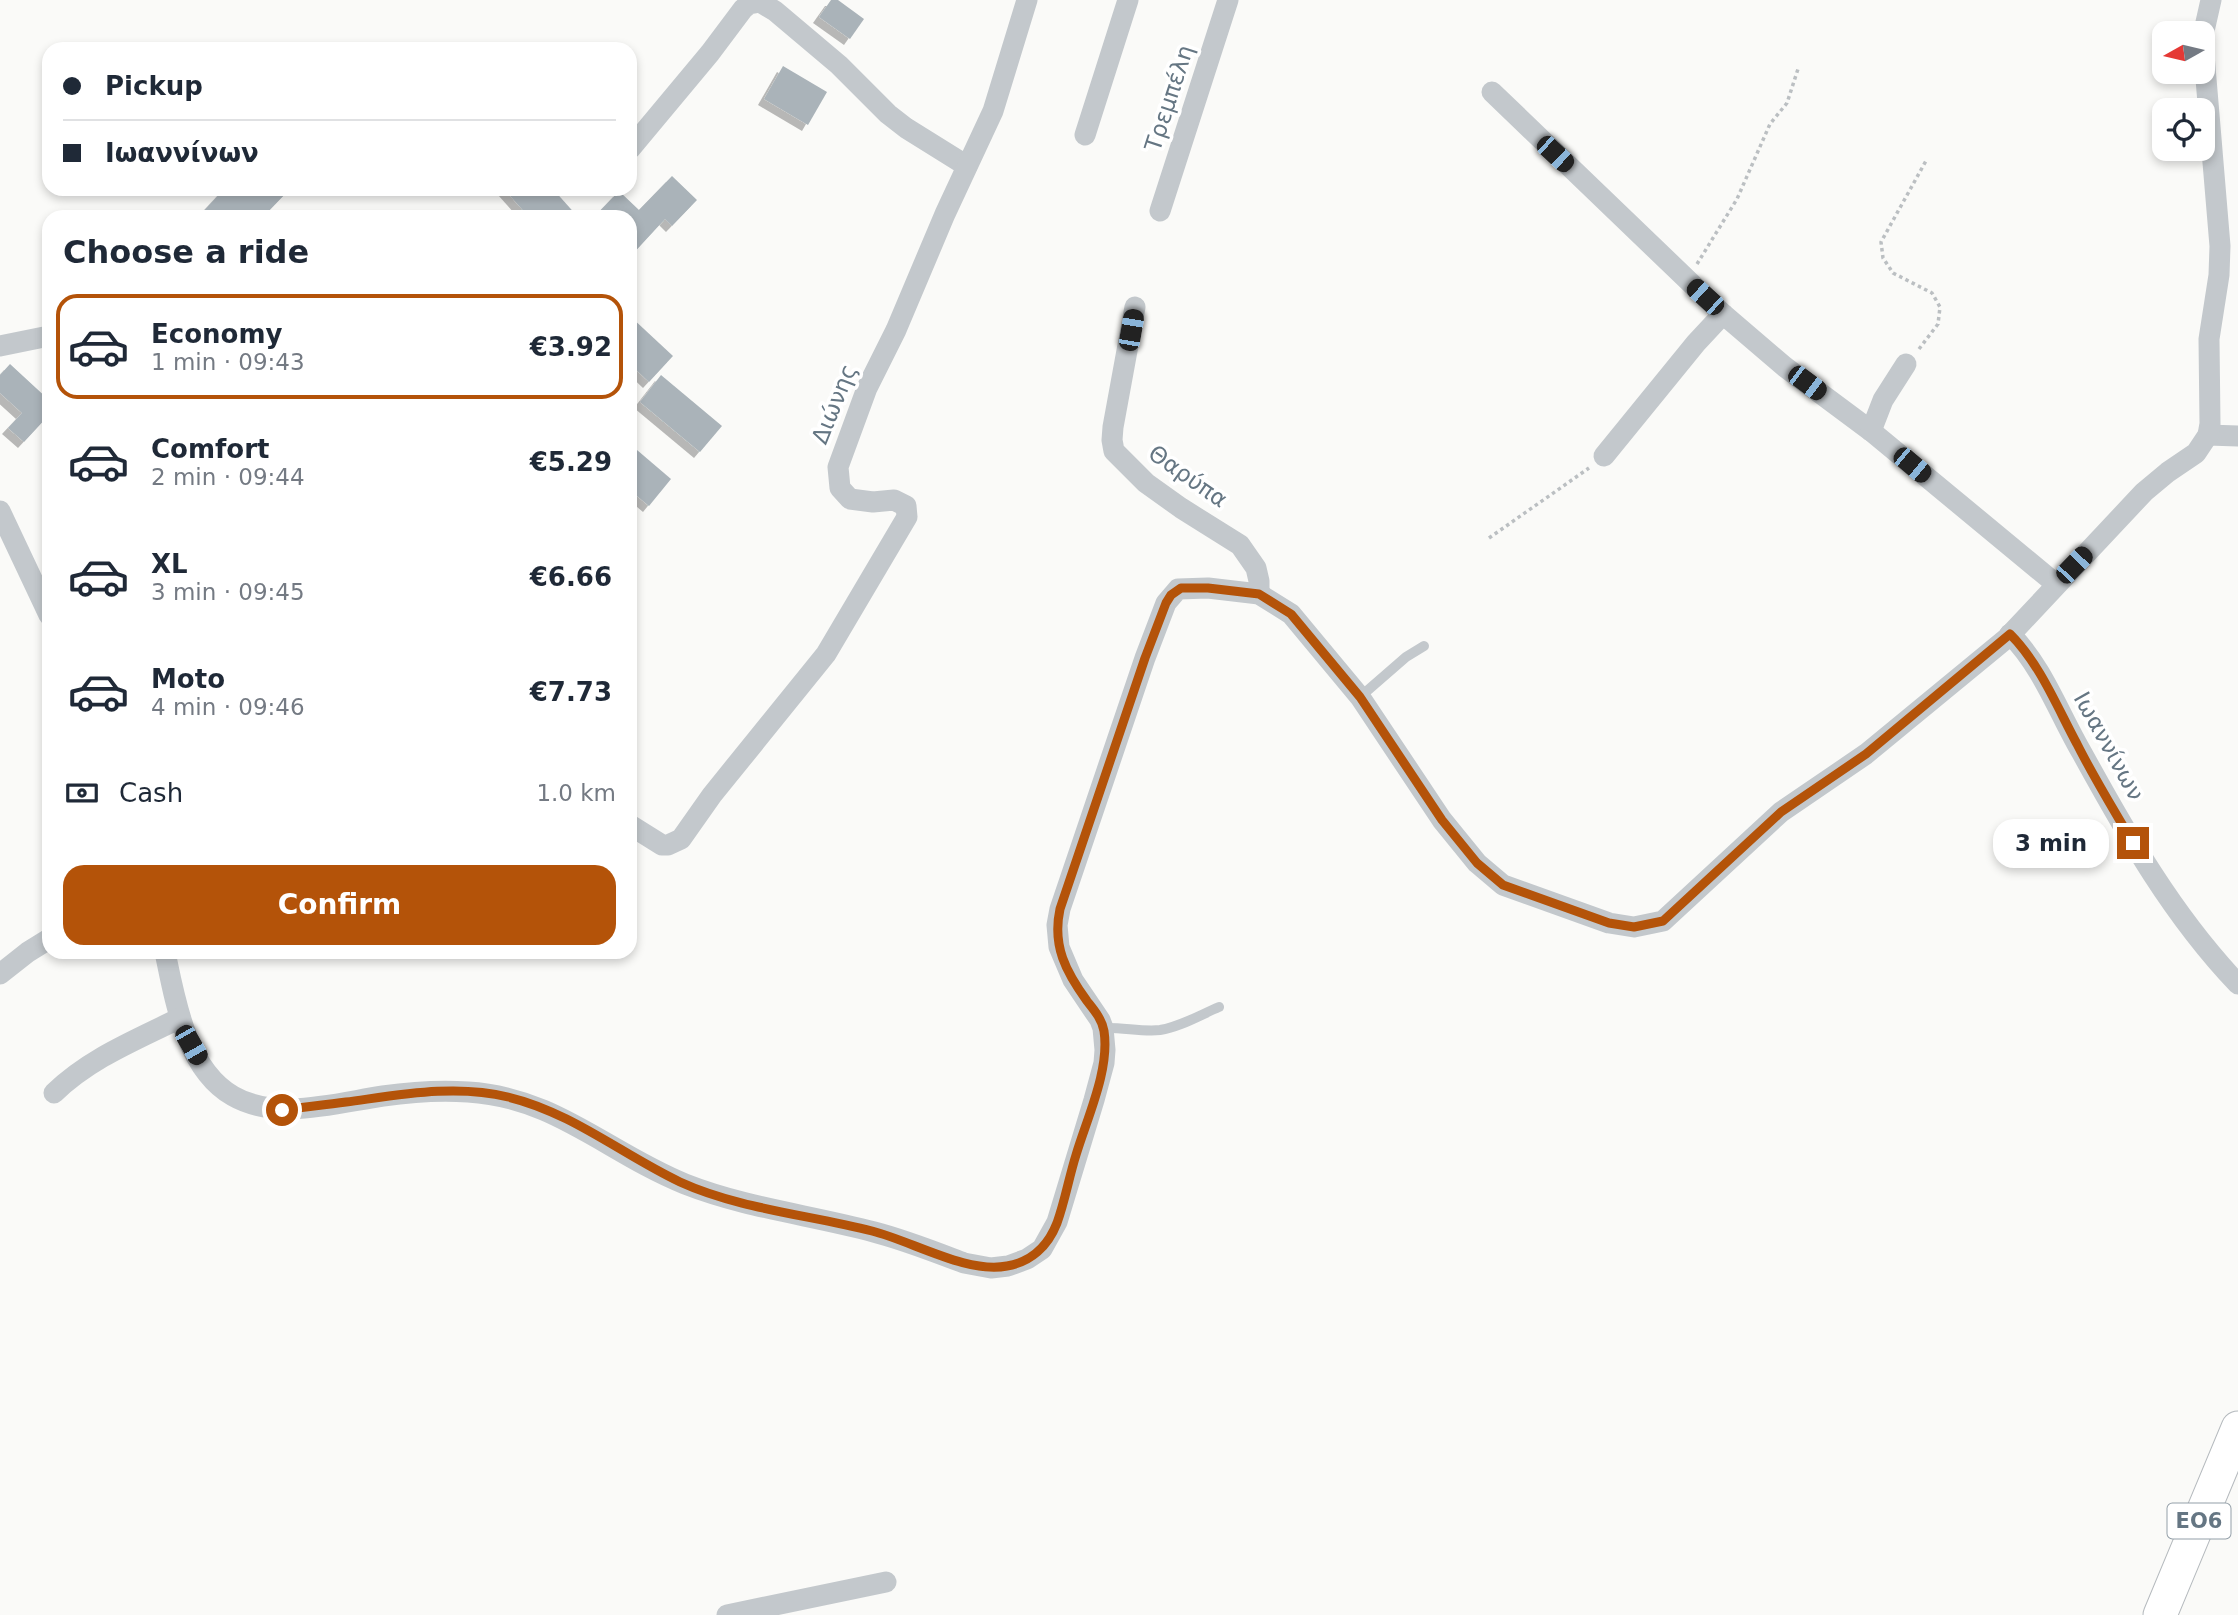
<!DOCTYPE html>
<meta charset="utf-8">
<style>
body{margin:0;font-family:"DejaVu Sans",sans-serif;background:#f2f2f3;color:#1f2937;height:100vh;display:flex;flex-direction:column;font-size:26px;white-space:nowrap}
*{box-sizing:border-box;margin:0}
p{font-size:23px;color:#747a83}
.icon{flex:none;width:38px;height:38px;fill:none;stroke:currentColor;stroke-width:2;stroke-linecap:round;stroke-linejoin:round}
.map{position:relative;flex:1;overflow:hidden}
.side{position:absolute;left:42px;top:210px;width:595px;height:749px;display:flex;flex-direction:column;background:#fff;border-radius:21px;box-shadow:0 4px 10px #0003}
.side>*{flex:none}
.guide{position:absolute;left:42px;top:42px;width:595px;height:154px;border-radius:21px;box-shadow:0 4px 10px #0003;display:grid;align-content:center;height:154px;padding:0 21px;background:#fff}
.needle{width:46px;rotate:262deg}
.controls{position:absolute;left:2152px;top:21px;display:grid;gap:14px}
.controls a{display:grid;place-items:center;width:63px;height:63px;border-radius:14px;background:#fff;box-shadow:0 4px 10px #0003;font-size:35px}
.end{position:absolute;width:32px;height:32px;margin:-16px;border:9px solid #b45309;background:#fff;box-shadow:0 0 0 4px #fff}
.from{border-radius:50%}
.bubble{position:absolute;height:49px;border-radius:21px;background:#fff;box-shadow:0 4px 10px #0003;font-size:23px;font-weight:600;line-height:49px;text-align:center}
.car{position:absolute;width:21px;height:42px;margin:-21px -10px;border-radius:9px;box-shadow:0 0 5px 2px #0007;background:linear-gradient(#222 24%,#8ab4d8 0 40%,#222 0 76%,#8ab4d8 0 86%,#222 0)}
.guide b{display:flex;align-items:center;gap:24px;height:66px;font-size:26px}
.guide b+b{border-top:2px solid #e0e1e3}
.guide i{width:18px;height:18px;background:#1f2937}
ul{padding:0;list-style:none}
li{display:flex;align-items:center;gap:21px;height:105px;margin:0 14px 10px;padding:0 7px;border:4px solid transparent;border-radius:21px}
li div{flex:1}
li b{display:block;font-size:26px}
li em{font-style:normal;font-weight:600}
li.on{border-color:#b45309}
li>.icon{width:63px;height:63px;stroke-width:1.5}
h2{padding:0 21px;font-size:32px;line-height:84px}
.pay{display:flex;align-items:center;gap:18px;height:77px;padding:0 21px;font-size:26px}
.pay p{margin-inline-start:auto}
.cta{display:flex;gap:14px;margin-top:auto;padding:14px 21px}
.cta a{flex:1;height:80px;border-radius:21px;background:#b45309;color:#fff;font-size:28px;font-weight:600;line-height:80px;text-align:center}
.map>svg:first-child{display:block}
</style>
<div class="map">
<svg width="2238" height="1615" viewBox="0 0 2238 1615">
<defs>
<filter id="shadow"><feDropShadow dx="-6" dy="6" stdDeviation="0" flood-color="#0004"/></filter>
</defs>
<rect width="100%" height="100%" fill="#fafaf8"/>
<g fill="#aab3b9" filter="url(#shadow)">
<path d="M831,0H838L864,19L850,39L819,17Z"/>
<path d="M783,66L827,92L808,125L764,99Z"/>
<path d="M672,176L697,200L672,226L665,219L630,257V217H594L619,191L639,210Z"/>
<path d="M224,189H290L263,217H198Z"/>
<path d="M504,189H553L578,217H529Z"/>
<path d="M630,316L673,356L649,382L630,364Z"/>
<path d="M10,364L49,400V415L24,442L8,428L22,413L0,393V375Z"/>
<path d="M661,375L722,426L700,452L640,402Z"/>
<path d="M630,444L671,479L649,506L630,490Z"/>
</g>
<g fill="none" stroke-linecap="round" stroke-linejoin="round">
<defs>
<path id="primary" d="M2160,1615L2238,1428"/>
</defs>
<use href="#primary" stroke="#b5babe" stroke-width="35"/>
<g stroke="#bbbfc2" stroke-width="3.5" stroke-dasharray="3.5 3.5" stroke-linecap="butt">
<path d="M1697,264L1737,199L1770,124L1787,103L1798,69"/>
<path d="M1919,349L1938,324L1940,307L1932,293L1893,273L1883,258L1881,242L1927,159"/>
<path d="M1489,538L1589,468"/>
</g>
<g stroke="#c3c8cc" stroke-width="10">
<path d="M1360,697L1406,657L1424,646"/>
<path d="M1103,1028C1122,1027 1142,1032 1160,1030C1180,1027 1200,1015 1219,1007"/>
</g>
<g stroke="#c3c8cc" stroke-width="21">
<path d="M1492,92L1723,314L1785,367L1871,431L2056,584"/>
<path d="M1085,135L1128,0"/>
<path d="M630,149L710,53L743,9L749,4L760,2L775,11L839,65L888,114L906,128L967,166"/>
<path d="M1160,211L1228,0"/>
<path d="M1135,307L1113,427L1112,440L1114,451L1146,483L1181,508L1240,545L1256,568L1259,581V594"/>
<path d="M0,346L49,336"/>
<path d="M1871,431L1883,400L1906,364"/>
<path d="M2208,435L2238,436"/>
<path d="M1604,456L1696,343L1723,314"/>
<path d="M0,511L49,615"/>
<path d="M2010,634C2043,667 2059,714 2082,753C2127,835 2173,916 2238,984"/>
<path d="M630,825L662,845H668L681,839L712,795L826,654L907,517L906,506L894,500L873,502L850,499L840,488L838,467L867,388L896,330L945,214L993,111L1027,0"/>
<path d="M165,952C175,1000 186,1069 233,1096C276,1121 336,1103 383,1096C411,1092 440,1090 468,1092C555,1097 608,1153 685,1184C746,1208 811,1215 874,1232C905,1240 935,1252 964,1263L991,1268L1008,1266L1027,1259L1042,1249L1057,1222L1094,1100L1104,1063L1105,1050L1103,1028L1100,1020L1073,980L1059,947L1057,925L1060,909L1145,658L1166,603L1178,589L1208,588L1259,594L1291,614L1360,697L1442,820L1477,863L1503,885L1609,923L1634,927L1663,921L1781,812L1866,754L2007,638L2144,492L2168,472L2196,453L2208,435L2210,424L2209,339L2219,275L2220,246L2204,55V31L2211,0"/>
<path d="M0,974L28,952L49,939"/>
<path d="M54,1093C90,1058 136,1040 180,1018"/>
<path d="M727,1615L886,1582"/>
</g>
<use href="#primary" stroke="#fff" stroke-width="33"/>
</g>
<g fill="none" stroke-linecap="round" stroke-linejoin="round">
<path stroke="#b45309" stroke-width="9" d="M282,1110C303,1107 325,1105 346,1102C399,1095 455,1084 508,1097C571,1112 623,1155 680,1182C739,1209 810,1215 872,1231C912,1241 967,1274 1007,1266C1031,1262 1048,1246 1057,1223C1065,1201 1069,1177 1076,1155C1087,1118 1110,1070 1104,1031C1102,1019 1094,1010 1087,1001C1066,972 1052,946 1060,909L1145,658L1166,603L1171,595L1181,588H1208L1259,594L1291,614L1360,697L1442,820L1477,863L1503,885L1609,923L1634,927L1663,921L1781,812L1866,754L2010,634C2040,664 2057,707 2077,744C2094,778 2114,810 2133,843"/>
</g>
<g text-anchor="middle" dominant-baseline="central" stroke-width="7" stroke-linejoin="round" paint-order="stroke">
<rect fill="#fff" stroke="#939fa8" stroke-width="2" x="2167.5" y="1503.5" width="63" height="35" rx="5"/>
<g font-size="21" font-weight="bold" fill="#657683">
<text x="2199" y="1521">ΕΟ6</text>
</g>
<g font-size="23" fill="#657683" stroke="#fff">
<text transform="translate(1169 98) rotate(-72)">Τρεμπέλη</text>
<text transform="translate(834 404) rotate(-68)">Διώνης</text>
<text transform="translate(1188 476) rotate(35)">Θαρύπα</text>
<text transform="translate(2109 746) rotate(61)">Ιωαννίνων</text>
</g>
</g>
</svg>
<div class="controls">
<a><svg class="needle" viewBox="-14 -14 28 28"><path d="M0-13l5 13h-10z" fill="#e53935"/><path d="M0 13l5-13h-10z" fill="#747a83"/></svg></a>
<a><svg class="icon" aria-label="locate" viewBox="0 0 24 24"><circle cx="12" cy="12" r="6"/><path d="M12 2v4M12 18v4M2 12h4M18 12h4"/></svg></a>
</div>
<i class="end from" style="left:282px;top:1110px"></i>
<i class="end" style="left:2133px;top:843px"></i>
<div class="bubble" style="left:1993px;top:819px;width:116px">3 min</div>
<i class="car" style="left:1555px;top:154px;rotate:133deg"></i>
<i class="car" style="left:1705px;top:297px;rotate:312deg"></i>
<i class="car" style="left:1131px;top:330px;rotate:10deg"></i>
<i class="car" style="left:1807px;top:383px;rotate:127deg"></i>
<i class="car" style="left:1912px;top:465px;rotate:130deg"></i>
<i class="car" style="left:2074px;top:565px;rotate:44deg"></i>
<i class="car" style="left:191px;top:1045px;rotate:150deg"></i>
<div class="guide">
<b><i class="from"></i>Pickup</b>
<b><i></i>Ιωαννίνων</b>
</div>
<section class="side">
<h2>Choose a ride</h2>
<ul>
<li class="on"><svg class="icon" aria-label="car" viewBox="0 0 24 24"><path d="M5 17H2v-5l4-1 3-4h7l3 4 3 1v5h-3M9 17h6M6 11h13"/><circle cx="7" cy="17" r="2"/><circle cx="17" cy="17" r="2"/></svg><div><b>Economy</b><p>1 min · 09:43</p></div><em>€3.92</em></li>
<li><svg class="icon" aria-label="car" viewBox="0 0 24 24"><path d="M5 17H2v-5l4-1 3-4h7l3 4 3 1v5h-3M9 17h6M6 11h13"/><circle cx="7" cy="17" r="2"/><circle cx="17" cy="17" r="2"/></svg><div><b>Comfort</b><p>2 min · 09:44</p></div><em>€5.29</em></li>
<li><svg class="icon" aria-label="car" viewBox="0 0 24 24"><path d="M5 17H2v-5l4-1 3-4h7l3 4 3 1v5h-3M9 17h6M6 11h13"/><circle cx="7" cy="17" r="2"/><circle cx="17" cy="17" r="2"/></svg><div><b>XL</b><p>3 min · 09:45</p></div><em>€6.66</em></li>
<li><svg class="icon" aria-label="car" viewBox="0 0 24 24"><path d="M5 17H2v-5l4-1 3-4h7l3 4 3 1v5h-3M9 17h6M6 11h13"/><circle cx="7" cy="17" r="2"/><circle cx="17" cy="17" r="2"/></svg><div><b>Moto</b><p>4 min · 09:46</p></div><em>€7.73</em></li>
</ul>
<div class="pay"><svg class="icon" aria-label="cash" viewBox="0 0 24 24"><path d="M3 7h18v10H3z"/><circle cx="12" cy="12" r="2"/></svg>Cash<p>1.0 km</p></div>
<div class="cta"><a>Confirm</a></div>
</section>
</div>
